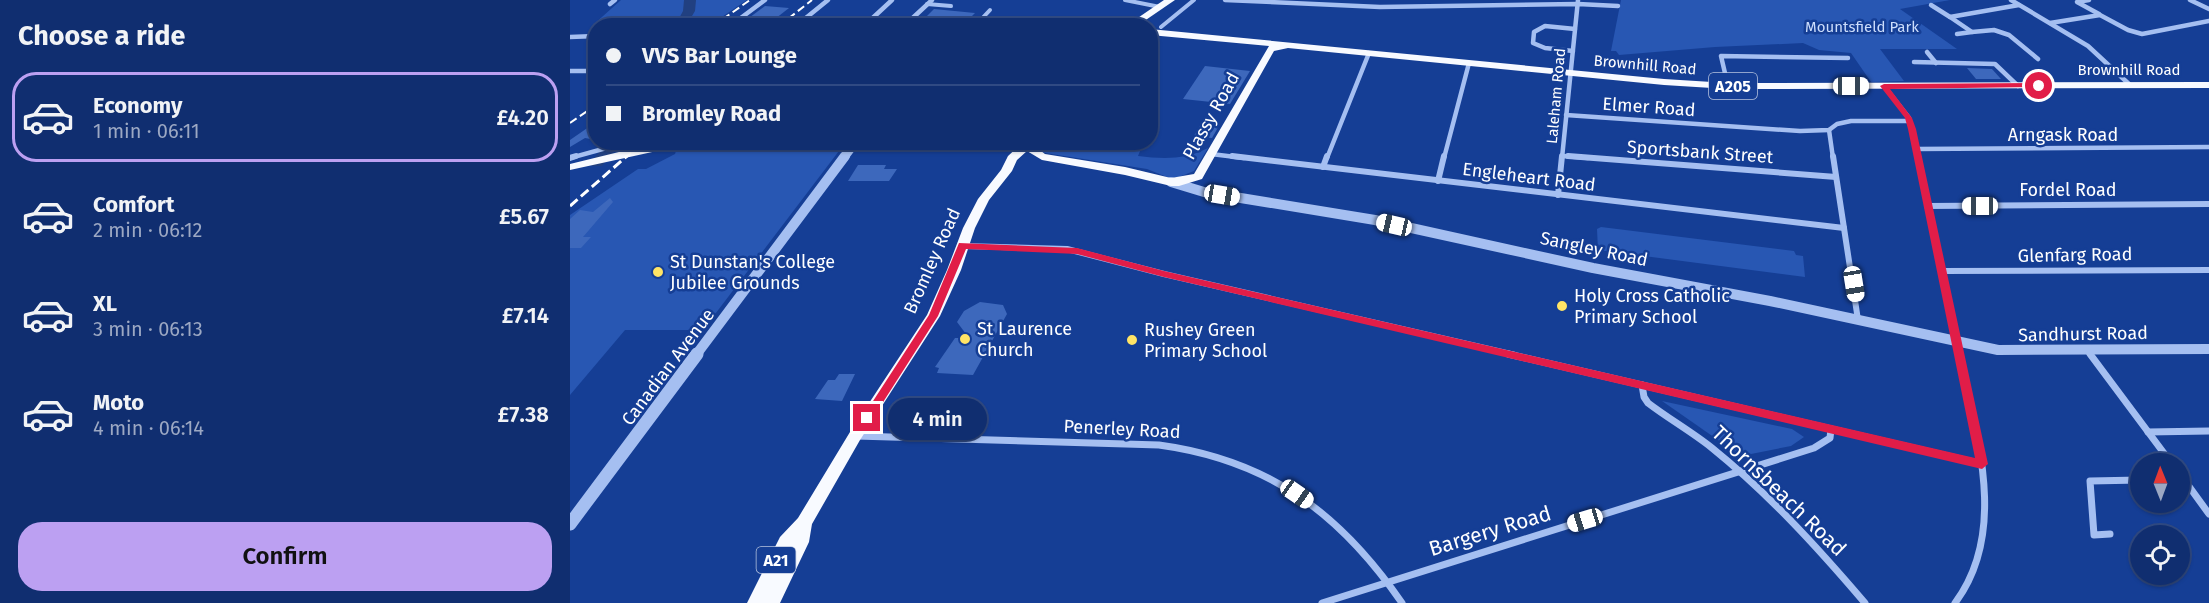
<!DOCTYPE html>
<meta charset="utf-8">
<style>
body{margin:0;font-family:"Fira Sans",sans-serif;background:#1e3a78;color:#f1f3f6;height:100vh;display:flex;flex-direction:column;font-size:22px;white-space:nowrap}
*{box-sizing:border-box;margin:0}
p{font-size:20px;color:#9ca8c3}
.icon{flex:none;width:33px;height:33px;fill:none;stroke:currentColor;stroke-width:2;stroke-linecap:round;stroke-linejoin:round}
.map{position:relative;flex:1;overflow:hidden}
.details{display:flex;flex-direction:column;background:#102e70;width:570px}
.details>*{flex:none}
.top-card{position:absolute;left:18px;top:18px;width:570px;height:132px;border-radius:24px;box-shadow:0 2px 4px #0004,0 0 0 2px #304a83;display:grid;align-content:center;height:132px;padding:0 18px;background:#102e70}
.needle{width:39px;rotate:359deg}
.buttons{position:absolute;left:1560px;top:453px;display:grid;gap:12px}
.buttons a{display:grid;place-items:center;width:60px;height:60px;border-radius:50%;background:#102e70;box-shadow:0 2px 4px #0004,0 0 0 2px #304a83;font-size:30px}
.end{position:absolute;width:27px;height:27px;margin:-14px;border:8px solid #e11d48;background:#fff;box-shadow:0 0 0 3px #fff}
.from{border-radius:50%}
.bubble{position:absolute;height:42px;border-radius:21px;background:#102e70;box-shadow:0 2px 4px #0004,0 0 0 2px #304a83;font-size:20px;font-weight:600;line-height:42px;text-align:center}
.car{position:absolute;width:18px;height:36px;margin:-18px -9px;border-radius:8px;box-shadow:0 0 4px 2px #0007;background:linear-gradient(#fff 24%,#345 0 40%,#fff 0 76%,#345 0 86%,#fff 0)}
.top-card b{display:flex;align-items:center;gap:21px;height:57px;font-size:22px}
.top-card b+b{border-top:2px solid #304a83}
.top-card i{width:15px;height:15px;background:#f1f3f6}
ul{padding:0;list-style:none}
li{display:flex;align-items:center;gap:18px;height:90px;margin:0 12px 9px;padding:0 6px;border:3px solid transparent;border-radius:24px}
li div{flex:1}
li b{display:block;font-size:22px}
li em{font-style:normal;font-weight:600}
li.current{border-color:#bca0f2}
li>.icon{width:54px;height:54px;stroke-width:1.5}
h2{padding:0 18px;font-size:27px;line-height:72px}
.button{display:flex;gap:12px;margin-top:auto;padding:12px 18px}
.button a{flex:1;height:69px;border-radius:24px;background:#bca0f2;color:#111;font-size:24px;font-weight:600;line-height:69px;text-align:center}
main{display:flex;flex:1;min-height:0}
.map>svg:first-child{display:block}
</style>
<main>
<section class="details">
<h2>Choose a ride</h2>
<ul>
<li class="current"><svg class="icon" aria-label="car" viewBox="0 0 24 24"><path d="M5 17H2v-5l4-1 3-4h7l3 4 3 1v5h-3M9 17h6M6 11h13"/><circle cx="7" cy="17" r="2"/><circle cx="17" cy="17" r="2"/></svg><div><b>Economy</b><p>1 min · 06:11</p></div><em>£4.20</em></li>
<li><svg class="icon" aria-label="car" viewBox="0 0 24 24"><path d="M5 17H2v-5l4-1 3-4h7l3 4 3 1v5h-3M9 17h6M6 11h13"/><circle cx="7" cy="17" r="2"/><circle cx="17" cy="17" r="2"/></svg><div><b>Comfort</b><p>2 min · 06:12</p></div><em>£5.67</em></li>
<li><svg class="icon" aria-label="car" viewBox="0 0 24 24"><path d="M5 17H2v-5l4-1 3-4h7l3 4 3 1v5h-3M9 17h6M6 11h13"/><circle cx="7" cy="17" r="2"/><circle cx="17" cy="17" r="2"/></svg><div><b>XL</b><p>3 min · 06:13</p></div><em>£7.14</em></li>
<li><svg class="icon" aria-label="car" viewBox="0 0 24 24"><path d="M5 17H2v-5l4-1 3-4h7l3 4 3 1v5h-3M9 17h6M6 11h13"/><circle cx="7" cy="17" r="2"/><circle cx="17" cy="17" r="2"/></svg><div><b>Moto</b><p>4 min · 06:14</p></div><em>£7.38</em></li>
</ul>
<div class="button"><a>Confirm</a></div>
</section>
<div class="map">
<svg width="1639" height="603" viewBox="0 0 1639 603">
<rect width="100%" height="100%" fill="#153e95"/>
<g fill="#2857b3">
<path d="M51,0H177L140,25H107L108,22L23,25Z"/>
<path d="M1051,0H1380L1330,9L1387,49H1310L1334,81L1301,82L1281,53L1249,50L1233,43L1145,47L1049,55L1046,51H1041Z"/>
<path d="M158,142L275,143L133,330H55L0,395V215L68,169H76L105,154L106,151Z"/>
<path d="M468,143H477L486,150L505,145L570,151L568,156C593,159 615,160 638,148L624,171L609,177H597L577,169L469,152L464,147Z"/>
<path d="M1031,227L1224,251L1226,255L1233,256L1235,277L1028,250L1027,229Z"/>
<path d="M1092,401L1222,429L1234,437L1221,446L1171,456Z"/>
</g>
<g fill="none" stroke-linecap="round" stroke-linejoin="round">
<g fill="#214081" fill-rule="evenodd">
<path d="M114,0H126L125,11L116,26H105L113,11Z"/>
<path d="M38,142H52L32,166H22L20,163Z"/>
</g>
</g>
<g fill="#3d68bc">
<path d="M195,6L219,8L196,26H168Z"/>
<path d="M364,9L405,13L392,26H347Z"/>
<path d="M635,66L680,71L660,104L613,99Z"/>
<path d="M1397,68L1422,69L1431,79H1406Z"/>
<path d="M638,121L650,124L642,138L624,136L632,122Z"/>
<path d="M26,122V140L15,138L0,147V140Z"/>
<path d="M288,165H316L314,169H327L319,181H278Z"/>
<path d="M40,198L43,202L13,237H21L11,248H0V219L10,210L23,212Z"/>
<path d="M410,302L433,305L437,314L403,375L367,373L369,368L365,367L385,338H399L387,322L394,311Z"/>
<path d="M269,374H285L272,401L245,399L258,380H265Z"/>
</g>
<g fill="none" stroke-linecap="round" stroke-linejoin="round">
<g stroke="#a5bff1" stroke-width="4">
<path d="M555,0L590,7"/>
<path d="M357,4L381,6"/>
<path d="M405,26L420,10"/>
<path d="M591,27L624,0"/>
</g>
<g stroke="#a5bff1" stroke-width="4.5">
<path d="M655,0L810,7L1008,4L1048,6"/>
<path d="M1441,0L1518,46L1560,85"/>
<path d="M1519,0L1507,2L1529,14"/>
<path d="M1620,0L1639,9"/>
<path d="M40,4L45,0"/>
<path d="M1361,5L1380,17"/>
<path d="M1449,5L1380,17L1402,32L1424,30L1439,35L1468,59"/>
<path d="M1480,23L1530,15L1558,30L1572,34L1639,21"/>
<path d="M100,26L103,23"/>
<path d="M160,26L195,0"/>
<path d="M226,26L258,0"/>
<path d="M294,26L322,0"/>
<path d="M334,26L362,0"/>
<path d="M1387,34L1402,32"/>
<path d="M0,37L26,36"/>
<path d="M1003,51L975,48L963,43L964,32L975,26L1005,29"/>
<path d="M1357,52L1366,63"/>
<path d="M1344,62L1425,64L1448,86"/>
<path d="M0,71H26"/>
<path d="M1158,86L1151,56L1278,58"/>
<path d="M1314,86L1339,118L1348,158"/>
<path d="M996,115L1230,131L1259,130L1267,124L1281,121H1338"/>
<path d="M1259,130L1263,158"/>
<path d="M1346,149L1639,147"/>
<path d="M641,154L674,158"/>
<path d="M993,156L1018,158"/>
<path d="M0,158L58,142"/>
<path d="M757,158L799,53"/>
<path d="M874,158L899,63"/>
<path d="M992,158L1008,0"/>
</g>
<g stroke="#a5bff1" stroke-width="6">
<path d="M662,156L1274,228"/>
<path d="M998,156L1266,177"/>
<path d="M1263,156L1288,320"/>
<path d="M1348,156L1389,355"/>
<path d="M0,158L6,156"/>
<path d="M753,167L757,156"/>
<path d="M868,181L874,156"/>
<path d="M988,195L992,156"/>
<path d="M1357,206L1639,204"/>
<path d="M393,246L497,249L594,274L945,355"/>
<path d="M1371,271L1639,270"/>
<path d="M1518,351L1521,355"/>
</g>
<g stroke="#a5bff1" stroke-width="7">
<path d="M938,354L1412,464"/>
<path d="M1520,354L1602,464"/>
<path d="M1072,385L1074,397L1078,403C1099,419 1122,432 1142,448C1199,494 1248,548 1295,603"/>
<path d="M1578,432L1639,431"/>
<path d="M286,436L589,445C699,460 770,513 832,603"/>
<path d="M1610,474L1639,514"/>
<path d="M1540,534L1524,535L1520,481L1570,480"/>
<path d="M752,603L1244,448L1260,438L1261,429"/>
<path d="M1385,603C1439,531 1406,433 1389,354"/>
</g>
<path stroke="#a5bff1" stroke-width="8" d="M274,158L286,142"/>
<g stroke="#a5bff1" stroke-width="10">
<path d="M601,182L634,192L805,220L1023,268L1200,301L1428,350L1639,349"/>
<path d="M126,355L275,156"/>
</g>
<path stroke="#a5bff1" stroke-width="13" d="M0,524L127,354"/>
<g fill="#f8faff" fill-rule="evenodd">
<path d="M594,0H605L567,26H556Z"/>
<path d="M580,29L1094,79L1158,83L1639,82V88L1158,89L1094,85L718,48L704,51L632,179L609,186H601L555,175L472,160L457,151L447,160L442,171L419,200L405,228L391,270L370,316L290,440L242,524L239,542L210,603H177L210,537L228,518L280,432L357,315L377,270L393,228L408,199L431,170L438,156L453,142H465L463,145L475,154L555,167L601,178L624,174L699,46L580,35Z"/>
<path d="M100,142H128L0,170V164L53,151Z"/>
</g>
<g stroke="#fff" stroke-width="2" stroke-dasharray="8 4" stroke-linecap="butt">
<path d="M143,26L180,0"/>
<path d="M209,26L242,0"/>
<path d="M0,123L26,105"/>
<path d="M55,158L73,142"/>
</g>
<path stroke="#fff" stroke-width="3" stroke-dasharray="10 4.5" stroke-linecap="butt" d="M0,206L57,156"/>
</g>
<path fill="#e11d48" d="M1469,83L1471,87L1320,89L1342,118L1346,129L1418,464L1412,469L594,277L507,254L396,249L368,316L301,421H293L292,418L359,315L389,243L507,248L594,271L1405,458L1338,129L1335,118L1310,86L1314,84Z"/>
<g fill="#ffe466" stroke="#153e95" stroke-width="2">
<circle cx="88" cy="272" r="6"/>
<circle cx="992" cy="306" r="6"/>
<circle cx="395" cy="339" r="6"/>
<circle cx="562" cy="340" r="6"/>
</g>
<g text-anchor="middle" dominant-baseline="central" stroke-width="5" stroke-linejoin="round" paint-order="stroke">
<g font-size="15" fill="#ccddfc" stroke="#153e95">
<text x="1292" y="27">Mountsfield Park</text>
</g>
<g font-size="15" fill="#fff" stroke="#153e95">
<text transform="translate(1075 65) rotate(5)">Brownhill Road</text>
<text x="1559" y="70">Brownhill Road</text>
<text transform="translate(986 96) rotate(-85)">Laleham Road</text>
</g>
<g fill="#153e95" stroke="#b9c5df" stroke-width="1.5">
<rect x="1139" y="73" width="48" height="26" rx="4.5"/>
<rect x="186.5" y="547" width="39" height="26" rx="4.5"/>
</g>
<g font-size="16" font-weight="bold" fill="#fff">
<text x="1163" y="86">A205</text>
<text x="206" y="560">A21</text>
</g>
<g font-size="18" fill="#fff" stroke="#153e95">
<text transform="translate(1079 107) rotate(4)">Elmer Road</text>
<text transform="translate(641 116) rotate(-61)">Plassy Road</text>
<text x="1493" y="135">Arngask Road</text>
<text transform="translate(1130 152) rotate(4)">Sportsbank Street</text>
<text transform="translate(959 177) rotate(7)">Engleheart Road</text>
<text x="1498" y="190">Fordel Road</text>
<text transform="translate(1024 249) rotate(12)">Sangley Road</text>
<text transform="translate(1505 255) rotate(-1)">Glenfarg Road</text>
<text transform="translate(362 261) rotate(-66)">Bromley Road</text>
<text transform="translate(1513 334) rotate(-1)">Sandhurst Road</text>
<text transform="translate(98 367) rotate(-53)">Canadian Avenue</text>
<text transform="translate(552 429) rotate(3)">Penerley Road</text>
</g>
<g font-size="18" fill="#fff" stroke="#153e95" text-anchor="start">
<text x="100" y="262">St Dunstan's College<tspan x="100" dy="21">Jubilee Grounds</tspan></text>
<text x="1004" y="296">Holy Cross Catholic<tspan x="1004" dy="21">Primary School</tspan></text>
<text x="407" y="329">St Laurence<tspan x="407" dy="21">Church</tspan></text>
<text x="574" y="330">Rushey Green<tspan x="574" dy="21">Primary School</tspan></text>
</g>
<g font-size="21" fill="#fff" stroke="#153e95">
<text transform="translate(1209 491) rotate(44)">Thornsbeach Road</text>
<text transform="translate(920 531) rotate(-17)">Bargery Road</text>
</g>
</g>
</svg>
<div class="buttons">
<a><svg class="needle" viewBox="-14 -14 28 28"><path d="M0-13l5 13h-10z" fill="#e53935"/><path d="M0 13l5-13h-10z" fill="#9ca8c3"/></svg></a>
<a><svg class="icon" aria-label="locate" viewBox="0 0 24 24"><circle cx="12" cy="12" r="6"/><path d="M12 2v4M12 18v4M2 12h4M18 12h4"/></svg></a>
</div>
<i class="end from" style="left:1469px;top:86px"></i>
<i class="end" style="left:297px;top:418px"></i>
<div class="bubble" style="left:318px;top:398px;width:99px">4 min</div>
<i class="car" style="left:1281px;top:86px;rotate:90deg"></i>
<i class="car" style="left:652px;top:195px;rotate:100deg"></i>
<i class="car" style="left:1410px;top:206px;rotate:270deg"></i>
<i class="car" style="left:824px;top:225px;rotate:283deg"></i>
<i class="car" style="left:1284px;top:284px;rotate:171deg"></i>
<i class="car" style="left:727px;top:494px;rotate:125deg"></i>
<i class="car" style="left:1015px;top:520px;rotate:253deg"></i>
<div class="top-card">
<b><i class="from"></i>VVS Bar Lounge</b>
<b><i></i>Bromley Road</b>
</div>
</div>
</main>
